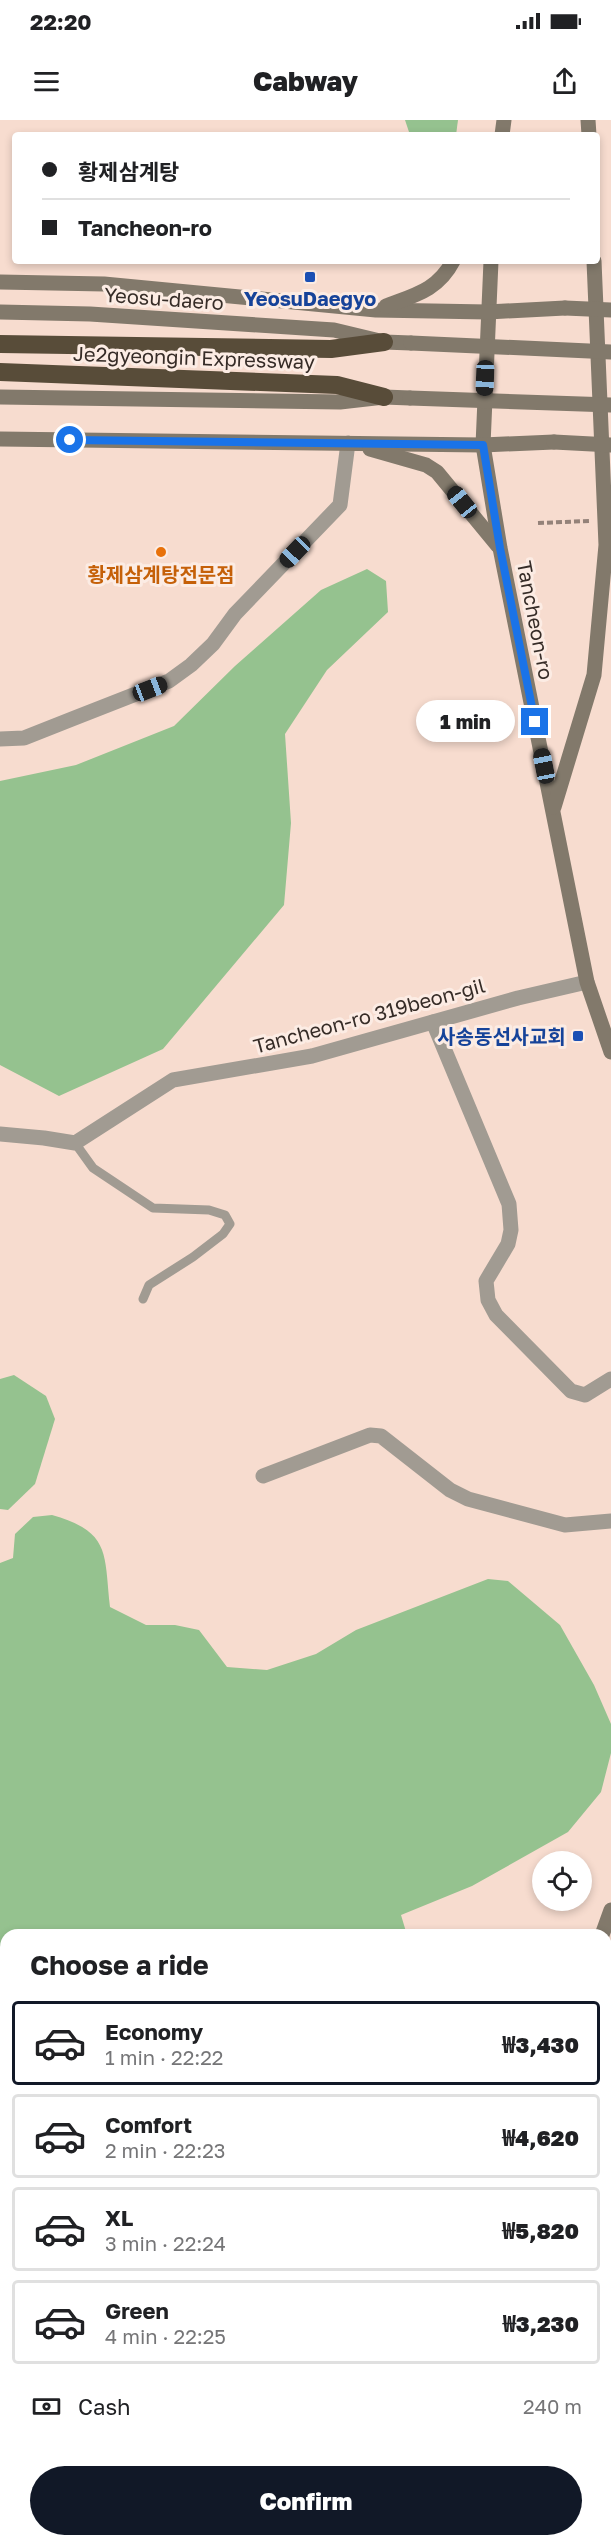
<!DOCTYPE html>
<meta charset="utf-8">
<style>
body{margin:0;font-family:"Golos Text","Noto Sans KR",sans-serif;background:#f6f6f6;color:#202124;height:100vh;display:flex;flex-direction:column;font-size:22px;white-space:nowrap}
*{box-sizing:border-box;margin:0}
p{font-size:20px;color:#757577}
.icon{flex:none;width:33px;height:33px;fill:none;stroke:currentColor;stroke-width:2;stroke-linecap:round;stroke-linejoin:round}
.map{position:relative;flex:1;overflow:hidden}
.side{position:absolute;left:0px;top:1809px;width:612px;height:618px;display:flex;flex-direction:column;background:#fff;border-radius:18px 18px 0 0;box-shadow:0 3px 9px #0003}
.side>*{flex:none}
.guide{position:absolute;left:12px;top:12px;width:588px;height:132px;border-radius:6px;box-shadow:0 3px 9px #0003;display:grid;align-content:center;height:132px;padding:0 30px;background:#fff}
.fabs{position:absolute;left:532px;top:1731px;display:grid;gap:12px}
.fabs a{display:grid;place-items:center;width:60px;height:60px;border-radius:50%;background:#fff;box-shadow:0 3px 9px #0003;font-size:30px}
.end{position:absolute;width:27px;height:27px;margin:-14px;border:8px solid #1a73e8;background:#fff;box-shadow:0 0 0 3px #fff}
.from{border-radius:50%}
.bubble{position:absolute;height:42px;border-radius:21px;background:#fff;box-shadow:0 3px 9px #0003;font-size:20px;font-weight:800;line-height:42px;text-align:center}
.car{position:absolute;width:18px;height:36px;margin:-18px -9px;border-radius:8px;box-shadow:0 0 4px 2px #0007;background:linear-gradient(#222 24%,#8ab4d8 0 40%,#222 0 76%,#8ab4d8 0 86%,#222 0)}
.guide b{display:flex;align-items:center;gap:21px;height:57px;font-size:22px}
.guide b+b{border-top:2px solid #e0e0e0}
.guide i{width:15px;height:15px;background:#202124}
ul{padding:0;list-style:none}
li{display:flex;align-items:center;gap:18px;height:84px;margin:0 12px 9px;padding:0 18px;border:3px solid #e0e0e0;border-radius:6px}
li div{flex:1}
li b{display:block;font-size:22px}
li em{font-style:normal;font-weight:800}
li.selected{border-color:#111827}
li>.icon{width:54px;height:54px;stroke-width:1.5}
h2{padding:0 30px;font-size:27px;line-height:72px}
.pay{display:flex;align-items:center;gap:15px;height:66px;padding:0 30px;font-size:22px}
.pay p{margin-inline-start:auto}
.action{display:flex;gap:12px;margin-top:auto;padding:12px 30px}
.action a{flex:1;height:69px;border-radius:36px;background:#111827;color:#fff;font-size:24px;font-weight:800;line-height:69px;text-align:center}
.status{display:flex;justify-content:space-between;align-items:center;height:42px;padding:0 30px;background:#fff;direction:ltr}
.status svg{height:16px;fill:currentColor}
header{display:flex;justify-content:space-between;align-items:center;height:78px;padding:0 30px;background:#fff;font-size:27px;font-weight:800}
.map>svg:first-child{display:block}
</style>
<div class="status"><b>22:20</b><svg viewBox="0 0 49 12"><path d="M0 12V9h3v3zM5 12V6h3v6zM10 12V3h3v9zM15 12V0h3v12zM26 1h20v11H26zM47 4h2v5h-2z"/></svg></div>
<header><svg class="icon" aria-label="menu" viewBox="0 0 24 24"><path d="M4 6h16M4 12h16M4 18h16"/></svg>Cabway<svg class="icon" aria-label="share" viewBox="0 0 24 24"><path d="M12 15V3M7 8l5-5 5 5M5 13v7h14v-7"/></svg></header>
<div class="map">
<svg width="611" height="2427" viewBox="0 0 611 2427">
<rect width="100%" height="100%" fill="#f7dccf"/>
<g fill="#95c28f">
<path d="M405,0H458L456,15H410Z"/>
<path d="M367,449L386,461L388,492L327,550L285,614L291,703L284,785L163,929L59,976L0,945V661L76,645L174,606L235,546L321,470Z"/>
<path d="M14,1255L46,1276L55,1299L35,1364L8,1390L0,1389V1259Z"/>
<path d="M52,1395C111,1412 104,1433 110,1487L146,1505H175L199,1510L227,1547L267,1550L316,1534L356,1510L488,1459L508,1461L560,1505L594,1565L611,1604V1633L601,1672L568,1712L472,1766L401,1795L407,1815H6V2291H0V1443L13,1438L15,1414L33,1397Z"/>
<path d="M611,2233V2427H556L536,2421H606V2235Z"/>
</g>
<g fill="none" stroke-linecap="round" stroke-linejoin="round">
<path stroke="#948279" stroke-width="4" stroke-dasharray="6 3" stroke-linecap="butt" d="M538,403L589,401"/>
<path stroke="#a19b92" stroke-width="9" d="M75,1023L93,1048L153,1088L209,1090L225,1095L230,1104L223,1114L193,1137L149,1165L143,1179"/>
<g stroke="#a19b92" stroke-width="15">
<path d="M0,619L24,618L72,599L169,561L191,545L213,524L235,494L340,385L348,323"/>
<path d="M433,902L509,1084L511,1110L508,1124L486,1161L488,1180L496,1195L571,1271L585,1275L611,1259"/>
<path d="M0,1014L44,1018L75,1023L173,960L312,936L518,878L587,862"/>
<path d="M263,1356L370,1315L381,1316L450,1370L468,1379L565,1405L611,1401"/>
</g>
<g stroke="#82796b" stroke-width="15">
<path d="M588,0L589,15"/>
<path d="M502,15L504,0"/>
<path d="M491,141L483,325L500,428L587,862L611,932"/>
<path d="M0,162L104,164L376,190L488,192L565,188"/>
<path d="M386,186C415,175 438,170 453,141"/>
<path d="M0,192L90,194L334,210L384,222L411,223"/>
<path d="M0,277L340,282L384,277L410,278"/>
<path d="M0,319L483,325L554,322"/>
<path d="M370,329L426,345L437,352L498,426"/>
<path d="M554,687L594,555L606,425L594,141"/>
<path d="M602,1815L611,1790"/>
<path d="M89,2427L97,2421"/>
</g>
<g stroke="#584c39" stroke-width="18">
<path d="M0,224L331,229L384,222"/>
<path d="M0,252L337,265L384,277"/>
</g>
<g stroke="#82796b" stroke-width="15">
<path d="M565,188L611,190"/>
<path d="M411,223L611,232"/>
<path d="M410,278L611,285"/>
<path d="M554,322L611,325"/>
</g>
</g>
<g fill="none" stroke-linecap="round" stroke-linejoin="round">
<path stroke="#1a73e8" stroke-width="8" d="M70,320L483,325L500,428L535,602"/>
</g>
<g fill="#1a4fb4" stroke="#fcece4" stroke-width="2">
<rect x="304" y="151" width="12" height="12" rx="3"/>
<rect x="572" y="910" width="12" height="12" rx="3"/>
</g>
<circle fill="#e8710a" stroke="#fcece4" stroke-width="2" cx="161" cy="432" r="6"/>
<g text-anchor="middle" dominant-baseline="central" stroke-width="6" stroke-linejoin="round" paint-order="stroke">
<g font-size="20" fill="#362c27" stroke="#fcece4">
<text transform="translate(164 178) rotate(4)">Yeosu-daero</text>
<text transform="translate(194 237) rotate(2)">Je2gyeongin Expressway</text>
<text transform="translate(536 500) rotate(79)">Tancheon-ro</text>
<text transform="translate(369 895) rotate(-15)">Tancheon-ro 319beon-gil</text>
</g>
<g font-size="20" font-weight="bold" fill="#164399" stroke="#fcece4">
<text x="310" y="178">YeosuDaegyo</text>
<text x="566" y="916" text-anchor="end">사송동선사교회</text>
</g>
<g font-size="20" font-weight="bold" fill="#c56008" stroke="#fcece4">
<text x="161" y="454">황제삼계탕전문점</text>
</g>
</g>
</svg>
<div class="fabs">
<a><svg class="icon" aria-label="locate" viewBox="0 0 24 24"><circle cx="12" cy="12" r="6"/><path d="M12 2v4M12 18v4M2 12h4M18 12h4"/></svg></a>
</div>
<i class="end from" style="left:70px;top:320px"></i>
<i class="end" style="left:535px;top:602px"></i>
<div class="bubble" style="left:416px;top:580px;width:99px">1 min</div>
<i class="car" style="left:485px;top:258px;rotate:182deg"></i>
<i class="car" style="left:462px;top:382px;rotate:321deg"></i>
<i class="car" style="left:295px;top:432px;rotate:224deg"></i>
<i class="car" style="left:150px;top:569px;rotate:69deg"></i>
<i class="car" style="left:544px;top:646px;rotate:349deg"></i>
<div class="guide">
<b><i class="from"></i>황제삼계탕</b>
<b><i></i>Tancheon-ro</b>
</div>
<section class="side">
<h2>Choose a ride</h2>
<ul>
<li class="selected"><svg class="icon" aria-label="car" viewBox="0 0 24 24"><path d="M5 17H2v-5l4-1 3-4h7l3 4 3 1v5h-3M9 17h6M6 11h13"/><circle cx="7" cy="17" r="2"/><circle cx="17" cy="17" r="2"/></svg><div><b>Economy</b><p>1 min · 22:22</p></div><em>₩3,430</em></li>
<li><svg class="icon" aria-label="car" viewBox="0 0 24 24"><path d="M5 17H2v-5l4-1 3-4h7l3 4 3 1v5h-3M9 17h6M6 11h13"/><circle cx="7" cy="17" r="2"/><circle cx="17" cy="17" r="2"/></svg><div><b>Comfort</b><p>2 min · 22:23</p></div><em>₩4,620</em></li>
<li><svg class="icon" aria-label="car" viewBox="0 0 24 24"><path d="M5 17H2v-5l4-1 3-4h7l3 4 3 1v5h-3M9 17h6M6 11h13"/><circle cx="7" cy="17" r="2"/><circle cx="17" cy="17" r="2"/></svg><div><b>XL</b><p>3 min · 22:24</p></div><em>₩5,820</em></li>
<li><svg class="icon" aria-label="car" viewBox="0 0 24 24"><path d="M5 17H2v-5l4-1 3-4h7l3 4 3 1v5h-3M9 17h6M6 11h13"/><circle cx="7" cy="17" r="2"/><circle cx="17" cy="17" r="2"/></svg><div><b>Green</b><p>4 min · 22:25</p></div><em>₩3,230</em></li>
</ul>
<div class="pay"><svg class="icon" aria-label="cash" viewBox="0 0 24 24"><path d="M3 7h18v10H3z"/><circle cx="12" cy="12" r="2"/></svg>Cash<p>240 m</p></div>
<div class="action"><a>Confirm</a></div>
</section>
</div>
